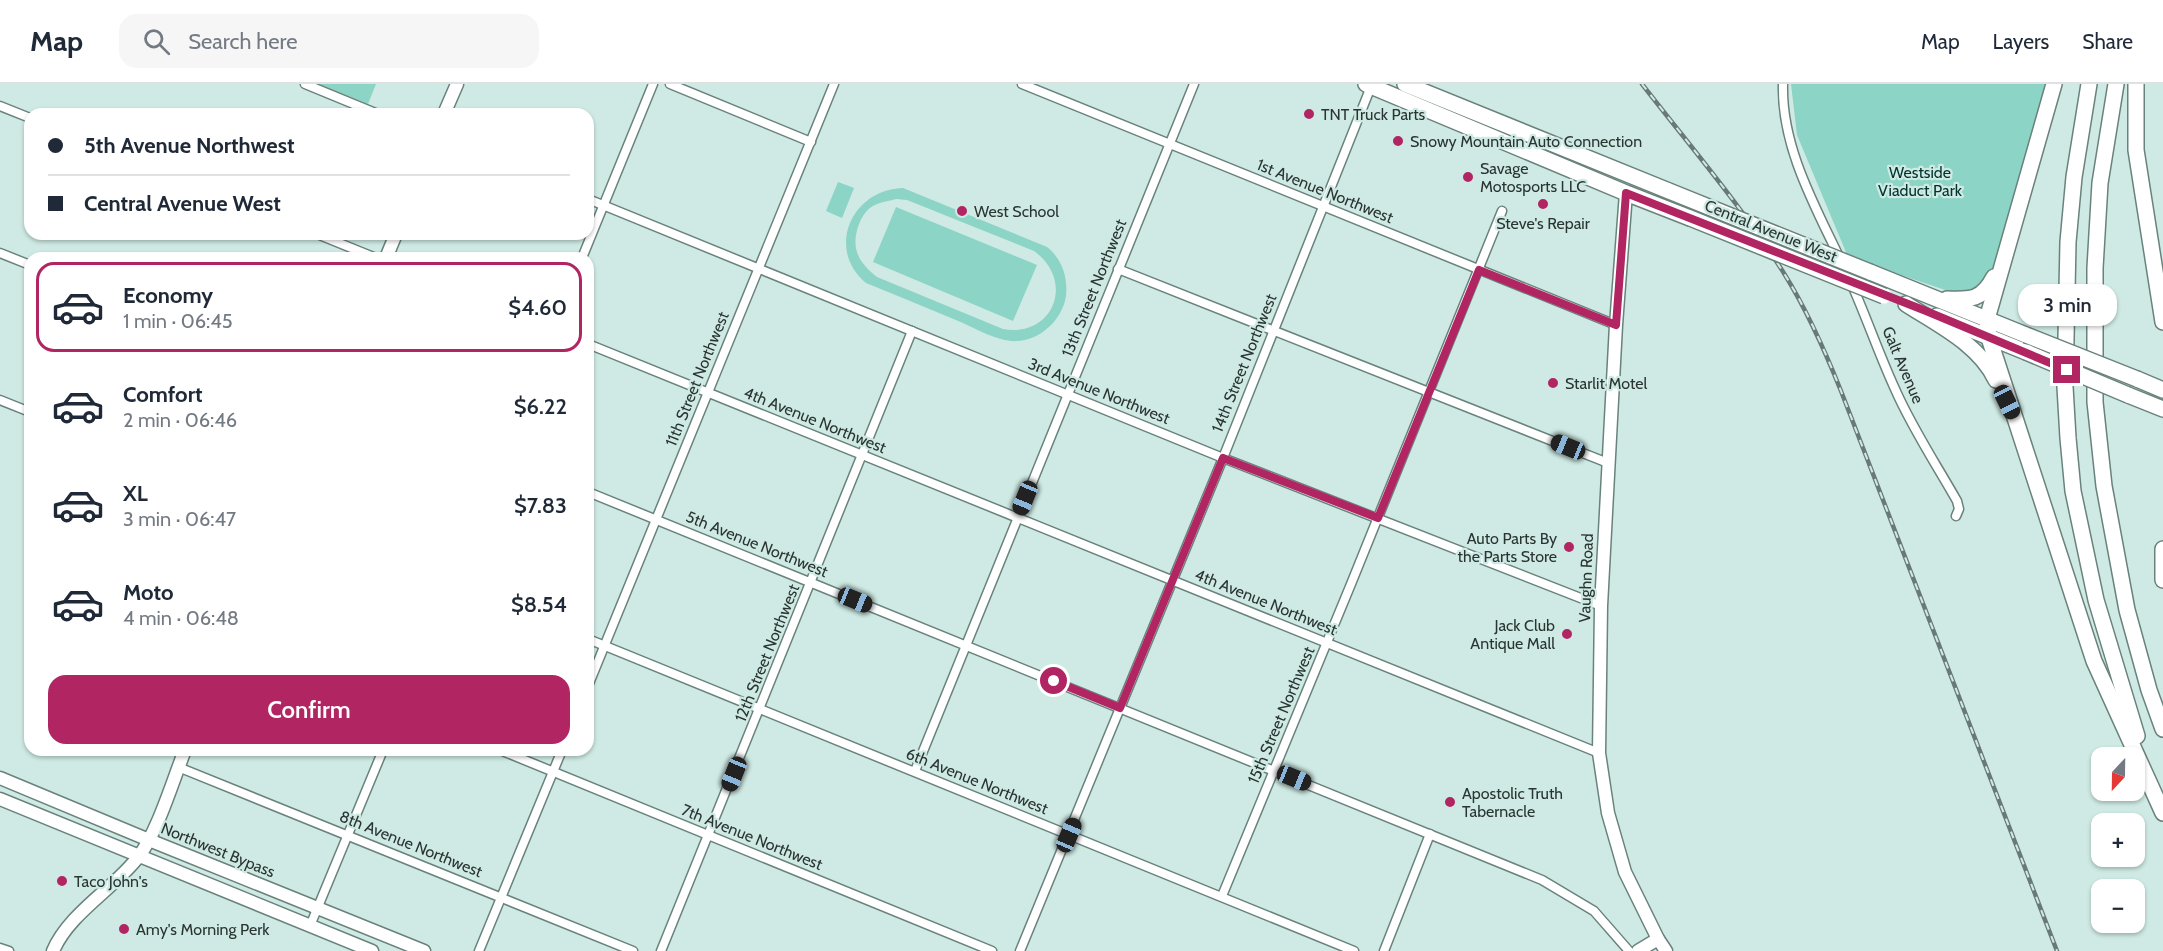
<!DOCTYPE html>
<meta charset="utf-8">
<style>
body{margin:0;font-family:Cabin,sans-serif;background:#f6f6f7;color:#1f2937;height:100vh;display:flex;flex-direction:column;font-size:22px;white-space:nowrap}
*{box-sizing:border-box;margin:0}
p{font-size:20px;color:#747a83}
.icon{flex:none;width:33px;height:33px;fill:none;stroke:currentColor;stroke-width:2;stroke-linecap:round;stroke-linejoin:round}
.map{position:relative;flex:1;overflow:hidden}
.panel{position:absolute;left:24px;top:168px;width:570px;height:504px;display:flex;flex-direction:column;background:#fff;border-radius:18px;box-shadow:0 2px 4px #0004}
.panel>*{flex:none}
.banner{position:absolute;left:24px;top:24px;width:570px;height:132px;border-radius:18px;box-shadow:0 2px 4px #0004;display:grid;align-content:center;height:132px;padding:0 24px;background:#fff}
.needle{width:39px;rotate:202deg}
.tools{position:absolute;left:2091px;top:663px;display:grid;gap:12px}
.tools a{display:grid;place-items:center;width:54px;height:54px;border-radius:12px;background:#fff;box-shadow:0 2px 4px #0004;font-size:30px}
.end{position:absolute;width:27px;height:27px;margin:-14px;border:8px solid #b12562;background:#fff;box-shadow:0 0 0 3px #fff}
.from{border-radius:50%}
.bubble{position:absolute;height:42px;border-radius:18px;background:#fff;box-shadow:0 2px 4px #0004;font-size:20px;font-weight:600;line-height:42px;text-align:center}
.car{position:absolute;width:18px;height:36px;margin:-18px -9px;border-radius:8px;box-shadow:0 0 4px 2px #0007;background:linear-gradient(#222 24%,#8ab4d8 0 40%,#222 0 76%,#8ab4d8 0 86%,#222 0)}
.banner b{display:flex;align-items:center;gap:21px;height:57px;font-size:22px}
.banner b+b{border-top:2px solid #e0e1e3}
.banner i{width:15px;height:15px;background:#1f2937}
ul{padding:10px 0 0;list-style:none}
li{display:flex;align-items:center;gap:18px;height:90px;margin:0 12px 9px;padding:0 12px;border:3px solid transparent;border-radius:18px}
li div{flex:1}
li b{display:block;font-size:22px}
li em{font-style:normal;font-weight:600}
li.on{border-color:#b12562}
li>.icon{width:54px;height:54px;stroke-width:1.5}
.cta{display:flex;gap:12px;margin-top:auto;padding:12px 24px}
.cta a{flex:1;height:69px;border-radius:18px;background:#b12562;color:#fff;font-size:24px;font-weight:600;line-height:69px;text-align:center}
header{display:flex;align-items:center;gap:36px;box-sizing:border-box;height:84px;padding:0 30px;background:#fff;border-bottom:2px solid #e0e1e3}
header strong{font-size:28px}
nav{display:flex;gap:33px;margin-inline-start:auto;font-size:21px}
.search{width:420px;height:54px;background:#f6f6f7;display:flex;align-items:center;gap:15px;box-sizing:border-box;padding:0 21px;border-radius:18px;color:#747a83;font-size:22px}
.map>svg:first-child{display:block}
</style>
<header>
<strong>Map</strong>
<div class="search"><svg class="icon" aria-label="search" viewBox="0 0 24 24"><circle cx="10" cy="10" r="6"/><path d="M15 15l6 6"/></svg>Search here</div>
<nav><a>Map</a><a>Layers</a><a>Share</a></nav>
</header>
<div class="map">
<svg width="2163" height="867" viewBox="0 0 2163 867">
<rect width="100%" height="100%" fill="#cfeae4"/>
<g fill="#8cd4c5" fill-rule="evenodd">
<path d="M319,0H376L368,20Z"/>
<path d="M1791,0H2047L1992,190L1977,206L1951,208L1848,173L1797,51Z"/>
<path d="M838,98L854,104L842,134L826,127Z"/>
<path d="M903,104L1047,163C1062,175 1068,193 1066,212C1062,238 1037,259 1011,257C994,255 978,246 963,239C931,226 899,212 866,199C825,165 852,105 903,104ZM896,115L907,116L1034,167C1076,197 1053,254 1003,245L877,193C869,187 860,178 857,168C852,154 860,129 873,122C880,118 889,117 896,115Z"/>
<path d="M896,123L1037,181L1013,237L873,178Z"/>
</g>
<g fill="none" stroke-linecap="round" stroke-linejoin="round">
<defs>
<g id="street">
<path d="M305,0L378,30"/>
<path d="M670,0L811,58"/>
<path d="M1022,0L1616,241"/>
<path d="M1783,0C1781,68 1821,132 1848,192C1865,229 1878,268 1895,305C1912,344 1936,380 1957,417L1959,425L1956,432"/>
<path d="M0,22L30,34"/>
<path d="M588,115L1223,374L1601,522"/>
<path d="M317,150L376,174"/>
<path d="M0,169L30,181"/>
<path d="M582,174L653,0"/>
<path d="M1118,185L1608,379"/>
<path d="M588,260L1599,669"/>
<path d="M0,316L30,328"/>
<path d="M588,408L1542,796L1594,827L1629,867"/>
<path d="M588,555L1354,867"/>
<path d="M588,602L834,0"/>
<path d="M500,666L992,867"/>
<path d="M178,683L633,867"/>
<path d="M915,687L1194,0"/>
<path d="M1222,812L1351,500L1502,127"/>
<path d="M310,842L383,666"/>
<path d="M0,864L9,867"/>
<path d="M479,867L562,666"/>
<path d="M661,867L912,247"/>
<path d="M1020,867L1223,374L1372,0"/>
<path d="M1384,867L1430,750"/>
</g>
<g id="secondary">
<path d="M444,30L457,0"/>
<path d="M1626,109L1616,241L1601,522L1599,669L1608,729L1625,788L1658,855L1666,867"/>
<path d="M386,174L396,150"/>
<path d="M0,694L149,756L424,867"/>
<path d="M0,715L372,867"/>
<path d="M53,867C69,829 115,804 139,772C158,747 173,696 185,666"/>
<path d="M1638,867L1658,855"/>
</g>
<g id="highway">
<path d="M1366,0L1626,109L1690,134"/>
<path d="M1405,0L1669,107"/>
<path d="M2054,0L1987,235L1989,254L2094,577L2163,729"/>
<path d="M2089,0L2074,93L2068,158L2065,303L2068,354L2073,407L2096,516L2137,652"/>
<path d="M2116,0L2100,99L2095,184V318L2104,402L2127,526L2149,606L2163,645"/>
<path d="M2136,0V66L2163,238"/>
<path d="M1870,188L2026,251"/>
<path d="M1947,215C1971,216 1982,216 1994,193"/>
<path d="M1906,220C1937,240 1979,260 1996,296"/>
<path d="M1937,232L2026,268"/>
<path d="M2137,295L2163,306"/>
<path d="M2128,311L2163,325"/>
<path d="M2163,465V496"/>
</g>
</defs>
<use href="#street" stroke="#69827c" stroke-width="11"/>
<use href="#secondary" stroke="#69827c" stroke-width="15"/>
<use href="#highway" stroke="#69827c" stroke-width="18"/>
<use href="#street" stroke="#fff" stroke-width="8"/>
<use href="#secondary" stroke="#fff" stroke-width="12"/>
<use href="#highway" stroke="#fff" stroke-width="15"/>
<defs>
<path id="rail" d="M1642,0C1690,62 1744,125 1785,191C1808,228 1825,267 1841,307L2057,867"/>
</defs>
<use href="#rail" stroke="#697a76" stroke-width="4.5"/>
<use href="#rail" stroke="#cfeae4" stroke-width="2" stroke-dasharray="7" stroke-linecap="butt"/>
<defs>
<g id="highway-bridge">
<path d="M1669,107L1870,188"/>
<path d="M1690,134L1884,212"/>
<path d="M2026,251L2137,295"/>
<path d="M2026,268L2128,311"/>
</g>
</defs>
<use href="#highway-bridge" stroke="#69827c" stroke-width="18" stroke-linecap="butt"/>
<use href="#highway-bridge" stroke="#fff" stroke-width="15"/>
</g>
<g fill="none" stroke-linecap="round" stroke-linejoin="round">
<path stroke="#b12562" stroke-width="8" d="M1054,597L1120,624L1223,374L1378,434L1479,186L1616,241L1626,109L1926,227L2067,286"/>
</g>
<g fill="#b12562" stroke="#cfeae4" stroke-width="2">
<circle cx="1309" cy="30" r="6"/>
<circle cx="1398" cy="57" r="6"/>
<circle cx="1468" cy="93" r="6"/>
<circle cx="1543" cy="120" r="6"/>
<circle cx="962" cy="127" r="6"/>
<circle cx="1553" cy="299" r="6"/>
<circle cx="1569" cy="463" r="6"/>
<circle cx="1567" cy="550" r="6"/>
<circle cx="1450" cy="718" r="6"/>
<circle cx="62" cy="797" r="6"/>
<circle cx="124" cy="845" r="6"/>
</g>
<g text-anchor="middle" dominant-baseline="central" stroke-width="4.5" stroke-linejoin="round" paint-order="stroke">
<g font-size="16" fill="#2a3532" stroke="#cfeae4" text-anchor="start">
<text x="1321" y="30">TNT Truck Parts</text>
<text x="1410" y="57">Snowy Mountain Auto Connection</text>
<text x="1480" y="84">Savage<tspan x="1480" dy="18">Motosports LLC</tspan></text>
<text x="974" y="127">West School</text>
<text x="1543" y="139" text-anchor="middle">Steve's Repair</text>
<text x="1565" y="299">Starlit Motel</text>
<text x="1557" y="454" text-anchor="end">Auto Parts By<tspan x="1557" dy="18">the Parts Store</tspan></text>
<text x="1555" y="541" text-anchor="end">Jack Club<tspan x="1555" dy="18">Antique Mall</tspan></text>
<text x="1462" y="709">Apostolic Truth<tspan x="1462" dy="18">Tabernacle</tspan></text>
<text x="74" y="797">Taco John's</text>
<text x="136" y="845">Amy's Morning Perk</text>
</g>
<g font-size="16" fill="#00342d" stroke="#cfeae4">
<text x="1920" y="88">Westside<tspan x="1920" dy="18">Viaduct Park</tspan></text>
</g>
<g font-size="16" fill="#2a3532" stroke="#cfeae4">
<text transform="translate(1325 107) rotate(22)">1st Avenue Northwest</text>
<text transform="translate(1771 147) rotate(22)">Central Avenue West</text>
<text transform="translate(1094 204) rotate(-68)">13th Street Northwest</text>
<text transform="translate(1244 279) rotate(-68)">14th Street Northwest</text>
<text transform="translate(1903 281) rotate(67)">Galt Avenue</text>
<text transform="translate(697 295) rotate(-68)">11th Street Northwest</text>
<text transform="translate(1099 307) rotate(22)">3rd Avenue Northwest</text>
<text transform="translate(815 336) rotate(22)">4th Avenue Northwest</text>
<text transform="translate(757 460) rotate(22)">5th Avenue Northwest</text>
<text transform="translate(1586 494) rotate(-88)">Vaughn Road</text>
<text transform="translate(1266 518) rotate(22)">4th Avenue Northwest</text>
<text transform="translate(767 569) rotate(-68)">12th Street Northwest</text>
<text transform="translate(1281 631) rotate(-67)">15th Street Northwest</text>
<text transform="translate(977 697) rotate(22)">6th Avenue Northwest</text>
<text transform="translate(752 753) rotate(22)">7th Avenue Northwest</text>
<text transform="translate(411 760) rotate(22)">8th Avenue Northwest</text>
<text transform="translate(218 766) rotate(22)">Northwest Bypass</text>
</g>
</g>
</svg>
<div class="tools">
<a><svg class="needle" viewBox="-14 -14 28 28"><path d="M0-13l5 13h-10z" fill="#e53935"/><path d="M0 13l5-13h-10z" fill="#747a83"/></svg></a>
<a>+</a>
<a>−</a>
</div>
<i class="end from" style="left:1054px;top:597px"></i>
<i class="end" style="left:2067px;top:286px"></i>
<div class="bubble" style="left:2018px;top:200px;width:99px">3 min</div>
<i class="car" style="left:2007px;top:318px;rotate:154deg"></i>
<i class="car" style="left:1568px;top:363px;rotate:292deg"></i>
<i class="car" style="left:1025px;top:414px;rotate:202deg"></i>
<i class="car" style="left:855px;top:516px;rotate:112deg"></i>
<i class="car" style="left:734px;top:690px;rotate:202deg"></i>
<i class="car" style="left:1294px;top:694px;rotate:112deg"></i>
<i class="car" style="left:1069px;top:751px;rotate:23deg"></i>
<div class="banner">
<b><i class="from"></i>5th Avenue Northwest</b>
<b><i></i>Central Avenue West</b>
</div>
<section class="panel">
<ul>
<li class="on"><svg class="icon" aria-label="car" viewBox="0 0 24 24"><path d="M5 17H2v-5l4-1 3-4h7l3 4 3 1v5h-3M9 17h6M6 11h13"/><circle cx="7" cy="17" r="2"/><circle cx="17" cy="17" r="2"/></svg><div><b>Economy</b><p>1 min · 06:45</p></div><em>$4.60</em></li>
<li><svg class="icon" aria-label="car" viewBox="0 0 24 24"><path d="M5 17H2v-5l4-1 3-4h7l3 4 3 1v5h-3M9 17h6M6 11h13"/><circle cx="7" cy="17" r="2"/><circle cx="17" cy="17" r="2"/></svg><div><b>Comfort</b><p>2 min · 06:46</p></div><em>$6.22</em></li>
<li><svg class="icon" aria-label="car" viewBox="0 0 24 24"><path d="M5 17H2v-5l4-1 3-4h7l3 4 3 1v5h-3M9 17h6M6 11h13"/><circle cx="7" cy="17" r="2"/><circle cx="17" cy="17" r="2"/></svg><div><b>XL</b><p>3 min · 06:47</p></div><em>$7.83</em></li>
<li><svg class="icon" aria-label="car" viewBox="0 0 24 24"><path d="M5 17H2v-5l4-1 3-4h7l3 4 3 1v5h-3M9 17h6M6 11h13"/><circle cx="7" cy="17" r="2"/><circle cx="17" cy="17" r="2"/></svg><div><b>Moto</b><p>4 min · 06:48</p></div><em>$8.54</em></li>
</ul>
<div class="cta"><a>Confirm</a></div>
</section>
</div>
